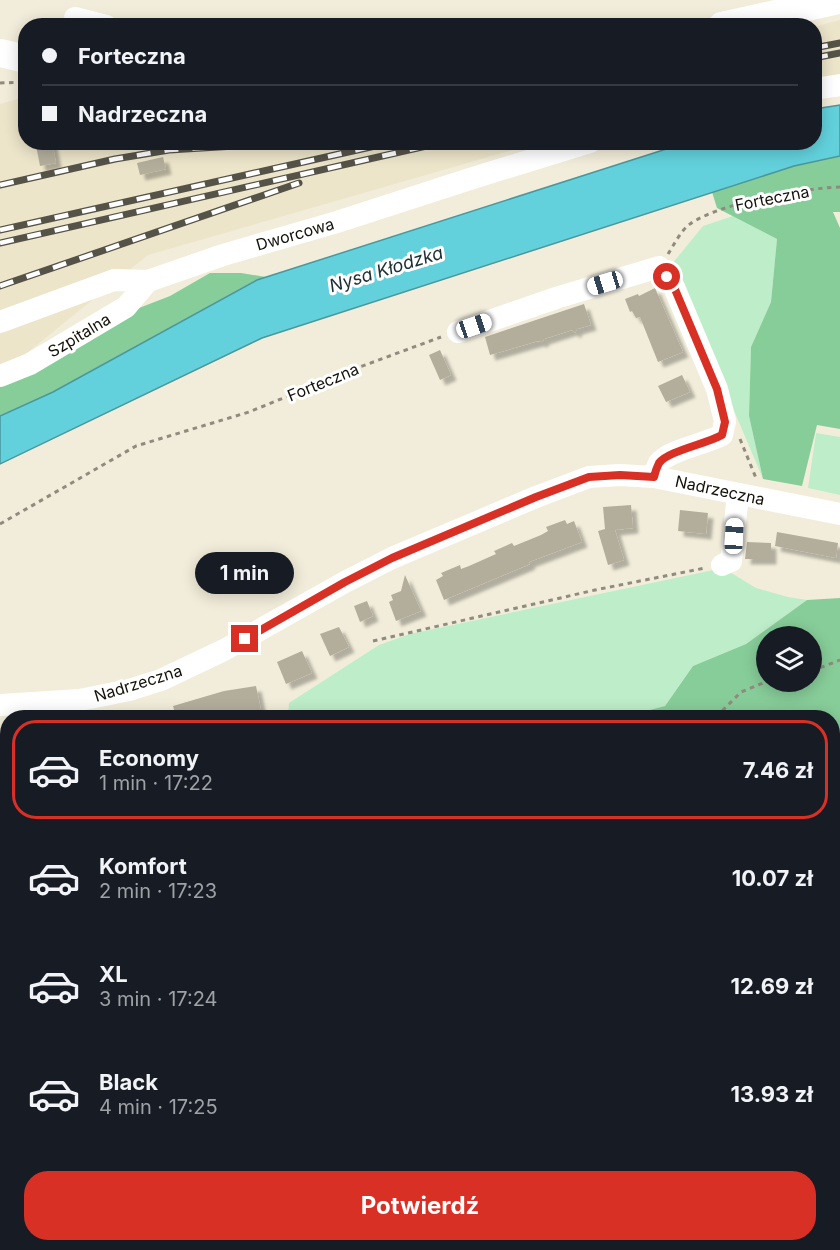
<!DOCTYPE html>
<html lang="pl">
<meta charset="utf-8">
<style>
body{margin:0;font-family:Inter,sans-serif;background:#242831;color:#f1f3f6;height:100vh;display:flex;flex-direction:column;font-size:22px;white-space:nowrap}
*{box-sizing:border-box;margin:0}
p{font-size:20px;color:#9ea1a6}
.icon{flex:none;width:33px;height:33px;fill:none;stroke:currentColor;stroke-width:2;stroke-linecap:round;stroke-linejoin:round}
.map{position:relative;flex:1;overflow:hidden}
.details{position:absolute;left:0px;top:710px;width:840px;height:542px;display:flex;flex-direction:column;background:#171b24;border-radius:24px 24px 0 0;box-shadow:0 3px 15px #0003}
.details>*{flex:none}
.guide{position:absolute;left:18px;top:18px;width:804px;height:132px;border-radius:24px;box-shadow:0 3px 15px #0003;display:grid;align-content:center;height:132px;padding:0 24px;background:#171b24}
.controls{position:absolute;left:756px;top:626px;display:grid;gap:12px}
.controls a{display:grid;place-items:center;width:66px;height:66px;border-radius:50%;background:#171b24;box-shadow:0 3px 15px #0003;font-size:30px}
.end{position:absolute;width:27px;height:27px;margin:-14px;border:8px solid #d93025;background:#fff;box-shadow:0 0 0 3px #fff}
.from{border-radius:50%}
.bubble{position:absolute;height:42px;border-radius:21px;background:#171b24;box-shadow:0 3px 15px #0003;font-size:20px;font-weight:700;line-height:42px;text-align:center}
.car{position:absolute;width:18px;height:36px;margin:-18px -9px;border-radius:8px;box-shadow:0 0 4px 2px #0007;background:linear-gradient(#fff 24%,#345 0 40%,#fff 0 76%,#345 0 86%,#fff 0)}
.guide b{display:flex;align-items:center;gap:21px;height:57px;font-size:22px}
.guide b+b{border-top:2px solid #363941}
.guide i{width:15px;height:15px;background:#f1f3f6}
ul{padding:10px 0 0;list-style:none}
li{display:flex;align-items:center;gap:18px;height:99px;margin:0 12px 9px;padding:0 12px;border:3px solid transparent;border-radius:24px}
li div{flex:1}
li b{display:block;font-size:22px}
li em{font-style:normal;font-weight:700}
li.on{border-color:#d93025}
li>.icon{width:54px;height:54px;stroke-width:1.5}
.action{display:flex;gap:12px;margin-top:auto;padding:12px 24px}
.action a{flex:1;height:69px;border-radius:24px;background:#d93025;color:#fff;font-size:24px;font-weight:700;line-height:69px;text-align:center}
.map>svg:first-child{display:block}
</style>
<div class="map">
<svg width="840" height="1250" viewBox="0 0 840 1250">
<defs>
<filter id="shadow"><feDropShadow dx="5.5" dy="5.5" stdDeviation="1.5" flood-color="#0004"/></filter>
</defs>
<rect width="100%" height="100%" fill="#f2edda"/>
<g fill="#ece5ca">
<path d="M840,20V78L815,80L814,27Z"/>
<path d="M25,97L26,142L537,143L148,255L12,365L0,370V104Z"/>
</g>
<g fill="#beedc9">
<path d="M733,216L777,239L771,302L751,347L749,416L763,479L672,264L703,226Z"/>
<path d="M816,433L840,437V495L808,488Z"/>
<path d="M723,568L756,588L788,597L807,600L746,644L693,666L665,706L623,717H288L289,703L379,645L410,634Z"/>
<path d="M832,955H840V1250H647L648,1244H832Z"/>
</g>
<g fill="#87cd99" fill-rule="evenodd">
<path d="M840,156V212H833L840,228V429L817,425L802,486L763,479L749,416L751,347L771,302L777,239L717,208L712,192L794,166Z"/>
<path d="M210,273H241L266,277L257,280L53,392L0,416V381L139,308L170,296Z"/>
<path d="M840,598V819L833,821L832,717H623L665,706L693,666L746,644L807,600ZM766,636H812V681H766Z"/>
<path d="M7,796V1166L0,1165V799Z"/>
<path d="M354,1244H572L586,1248V1250H360Z"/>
</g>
<path fill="#62d1dc" stroke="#4a979d" stroke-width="1.5" d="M840,105V156L794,166L262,338L0,464V416L53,392L257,280L685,143L814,142L815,109Z"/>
<g fill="#b3ae9c" filter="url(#shadow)">
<path d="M52,142L56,163L40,166L36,145Z"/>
<path d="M163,157L166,169L140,175L137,163Z"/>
<path d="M655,288L683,352L658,362L640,317L636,318L632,311L630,312L625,299L638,294L639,296Z"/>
<path d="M584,304L591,325L577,329L575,333L572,330L544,339L542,342L538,341L490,355L485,337Z"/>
<path d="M440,350L451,375L440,380L429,355Z"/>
<path d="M682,375L690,392L666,402L658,386Z"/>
<path d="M631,505L633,528L615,530L624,560L608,565L598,531L605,529L603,507Z"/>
<path d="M680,510L708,513L706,534L678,531Z"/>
<path d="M565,520L567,524L574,521L582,542L529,562L530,564L444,600L436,580L443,576L441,573L460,565L461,569L469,566L496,554L494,551L512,543L514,546L541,535L548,531L546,527Z"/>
<path d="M777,532L838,543L836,558L775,546Z"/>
<path d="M747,542L771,543V559H745Z"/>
<path d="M405,575L421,611L396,621L389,602L393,600L391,595L401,591Z"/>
<path d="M367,601L373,616L360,622L354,606Z"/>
<path d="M339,627L349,647L330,656L320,634Z"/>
<path d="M302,651L312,673L286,684L277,662Z"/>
<path d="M256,686L262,715L244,717V713L228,717H176L173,706L224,691Z"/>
</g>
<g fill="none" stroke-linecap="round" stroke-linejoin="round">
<g stroke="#8f8b7e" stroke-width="3" stroke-dasharray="4.5 4.5" stroke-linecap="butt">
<path d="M0,83L26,82"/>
<path d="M607,146L620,142"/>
<path d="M668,254C674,245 681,230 690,224C720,203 803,188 840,187"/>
<path d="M740,439L756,478"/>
<path d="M0,524L136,446L249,412L357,368L441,337"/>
<path d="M373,641L595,590L705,568"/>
<path d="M812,671L840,660"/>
<path d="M716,717L741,692L768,681"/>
<path d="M832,828L840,826"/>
<path d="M0,903L8,901"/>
<path d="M0,919L8,920"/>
<path d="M0,972L8,979"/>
</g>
<g stroke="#fff" stroke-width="22">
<path d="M75,18L106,26"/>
<path d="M814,89L840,85"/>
<path d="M0,322L114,280L148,281L223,255L337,222L473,178L590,142"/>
<path d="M458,332L556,298L659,267L674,287L717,389L725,421L722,435C705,444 669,450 659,463C657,467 655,473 654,477"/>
<path d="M0,376L30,364L126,307L148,281"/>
<path d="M722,565L731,561L738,494"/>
<path d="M0,705L80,700L129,690L161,680L224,650L345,582L392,558L536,497L589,477L620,475L654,477L840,514"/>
<path d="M832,1011L840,1017"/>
<path d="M832,1166L840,1160"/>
<path d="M832,1240L840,1233"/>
<path d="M255,1250L282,1244"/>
<path d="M639,1250L641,1244"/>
</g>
<g stroke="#fff" stroke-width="28">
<path d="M722,26L838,0"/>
<path d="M0,53L26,59"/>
</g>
<defs>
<g id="rail">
<path d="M814,48L840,43"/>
<path d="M814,58L840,53"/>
<path d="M0,185L115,159L169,150L300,142"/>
<path d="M0,230L393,142"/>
<path d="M0,243L444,142"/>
<path d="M0,286L299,183"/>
</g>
</defs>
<use href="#rail" stroke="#555248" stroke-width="7"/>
<use href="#rail" stroke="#fff" stroke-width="4.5" stroke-dasharray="14" stroke-linecap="butt"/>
</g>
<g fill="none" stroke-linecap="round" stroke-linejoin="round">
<path stroke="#d93025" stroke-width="8" d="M245,639L345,582L392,558L536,497L589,477L620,475L654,477C655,473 657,467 659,463C668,451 706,444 722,435L725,422L717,389L674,287L667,277"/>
</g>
<g text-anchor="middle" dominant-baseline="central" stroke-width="6" stroke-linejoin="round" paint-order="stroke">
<g font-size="16" fill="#13110a" stroke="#fff">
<text transform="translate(772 198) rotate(-11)">Forteczna</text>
<text transform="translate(295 234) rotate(-16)">Dworcowa</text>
<text transform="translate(79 335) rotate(-31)">Szpitalna</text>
<text transform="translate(323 382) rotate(-22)">Forteczna</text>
<text transform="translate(720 490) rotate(12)">Nadrzeczna</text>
<text transform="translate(138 683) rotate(-17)">Nadrzeczna</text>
</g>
<g font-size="18" font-style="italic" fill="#1b3032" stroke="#fff">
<text transform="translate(386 269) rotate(-17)">Nysa Kłodzka</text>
</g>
</g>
</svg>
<div class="controls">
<a><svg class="icon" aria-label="layers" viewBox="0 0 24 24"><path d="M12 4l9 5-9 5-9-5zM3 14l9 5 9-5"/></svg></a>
</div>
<i class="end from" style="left:667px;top:277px"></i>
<i class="end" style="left:245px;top:639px"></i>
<div class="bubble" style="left:195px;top:552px;width:99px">1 min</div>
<i class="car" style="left:605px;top:283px;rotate:253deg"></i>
<i class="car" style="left:474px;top:326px;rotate:71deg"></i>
<i class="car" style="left:734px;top:536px;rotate:3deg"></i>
<div class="guide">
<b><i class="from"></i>Forteczna</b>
<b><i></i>Nadrzeczna</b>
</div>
<section class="details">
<ul>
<li class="on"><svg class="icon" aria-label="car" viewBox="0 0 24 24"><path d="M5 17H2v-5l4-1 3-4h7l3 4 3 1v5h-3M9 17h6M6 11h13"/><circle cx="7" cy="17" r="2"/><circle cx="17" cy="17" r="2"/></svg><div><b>Economy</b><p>1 min · 17:22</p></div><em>7.46 zł</em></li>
<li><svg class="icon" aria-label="car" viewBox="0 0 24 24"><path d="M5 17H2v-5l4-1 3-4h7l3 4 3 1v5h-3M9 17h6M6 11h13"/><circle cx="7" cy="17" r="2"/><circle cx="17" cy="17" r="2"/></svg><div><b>Komfort</b><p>2 min · 17:23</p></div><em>10.07 zł</em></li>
<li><svg class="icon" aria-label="car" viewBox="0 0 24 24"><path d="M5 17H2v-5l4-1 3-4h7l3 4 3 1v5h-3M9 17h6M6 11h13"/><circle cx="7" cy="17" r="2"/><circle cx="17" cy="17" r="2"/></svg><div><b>XL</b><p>3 min · 17:24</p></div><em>12.69 zł</em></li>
<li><svg class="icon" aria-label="car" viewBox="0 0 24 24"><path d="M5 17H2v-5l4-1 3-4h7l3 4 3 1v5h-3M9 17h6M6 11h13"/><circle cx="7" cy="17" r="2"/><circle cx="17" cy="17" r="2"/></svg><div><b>Black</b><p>4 min · 17:25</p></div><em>13.93 zł</em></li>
</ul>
<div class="action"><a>Potwierdź</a></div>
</section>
</div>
